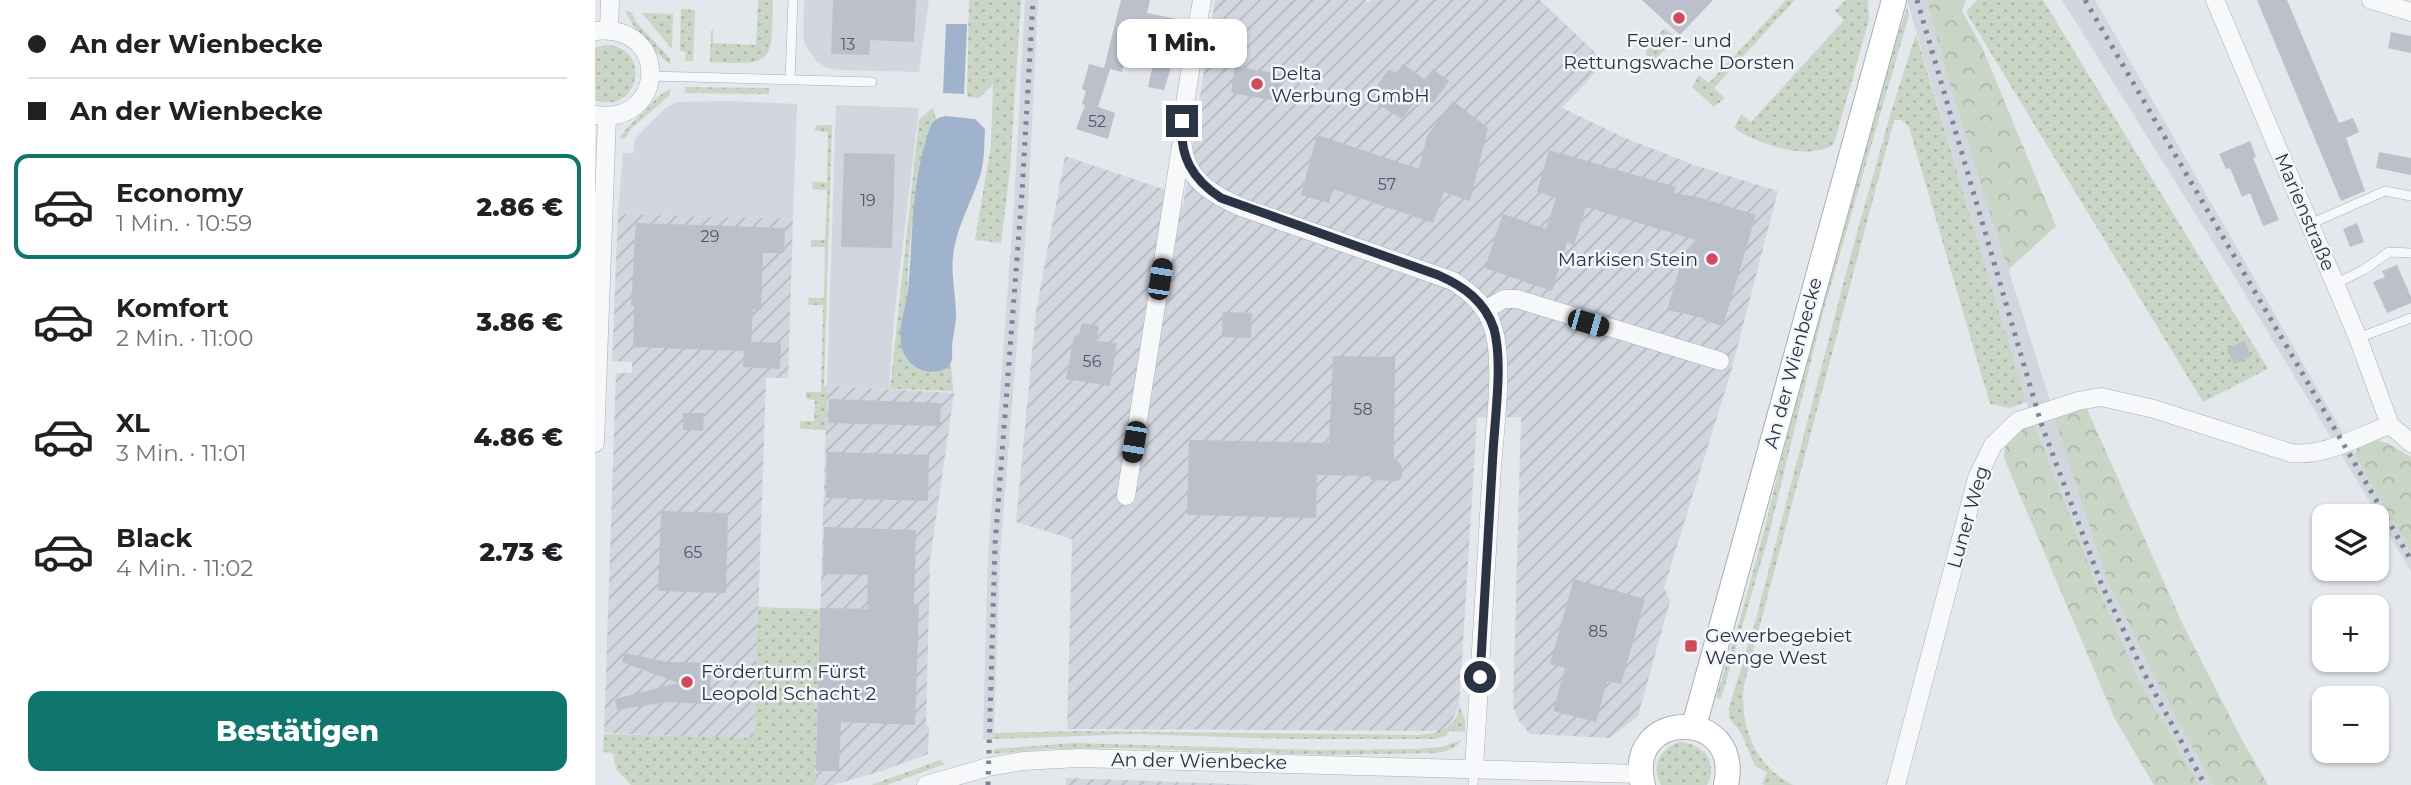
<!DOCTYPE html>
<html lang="de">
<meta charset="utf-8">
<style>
body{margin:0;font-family:Montserrat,sans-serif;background:#f2f2f2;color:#202124;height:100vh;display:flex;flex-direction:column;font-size:26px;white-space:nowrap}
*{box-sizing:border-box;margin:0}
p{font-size:23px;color:#757577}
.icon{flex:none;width:38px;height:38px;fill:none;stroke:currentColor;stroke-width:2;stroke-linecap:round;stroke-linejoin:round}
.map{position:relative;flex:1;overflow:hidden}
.details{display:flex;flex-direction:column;background:#fff;width:595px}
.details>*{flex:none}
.hud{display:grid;align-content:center;height:154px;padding:0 28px;background:#fff}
.fabs{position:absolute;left:1717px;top:504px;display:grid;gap:14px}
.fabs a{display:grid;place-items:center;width:77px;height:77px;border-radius:14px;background:#fff;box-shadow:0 2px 5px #0004;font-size:35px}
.end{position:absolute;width:32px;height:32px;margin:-16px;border:9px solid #2b3445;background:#fff;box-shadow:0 0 0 4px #fff}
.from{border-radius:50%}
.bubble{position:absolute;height:49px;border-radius:14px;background:#fff;box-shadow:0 2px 5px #0004;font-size:23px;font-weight:800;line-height:49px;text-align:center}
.car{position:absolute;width:21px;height:42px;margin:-21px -10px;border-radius:9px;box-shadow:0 0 5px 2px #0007;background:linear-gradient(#222 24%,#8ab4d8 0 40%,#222 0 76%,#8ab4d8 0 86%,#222 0)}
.hud b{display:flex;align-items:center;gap:24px;height:66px;font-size:26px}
.hud b+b{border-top:2px solid #e0e0e0}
.hud i{width:18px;height:18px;background:#202124}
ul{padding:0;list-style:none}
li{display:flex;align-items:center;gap:21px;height:105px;margin:0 14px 10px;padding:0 14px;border:4px solid transparent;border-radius:14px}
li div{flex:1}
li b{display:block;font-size:26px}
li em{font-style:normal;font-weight:800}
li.current{border-color:#0f766e}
li>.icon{width:63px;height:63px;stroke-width:1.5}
.button{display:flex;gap:14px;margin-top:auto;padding:14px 28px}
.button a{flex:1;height:80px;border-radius:14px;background:#0f766e;color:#fff;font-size:28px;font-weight:800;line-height:80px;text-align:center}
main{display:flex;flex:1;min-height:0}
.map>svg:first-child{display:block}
</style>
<main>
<section class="details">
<div class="hud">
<b><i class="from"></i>An der Wienbecke</b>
<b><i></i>An der Wienbecke</b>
</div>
<ul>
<li class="current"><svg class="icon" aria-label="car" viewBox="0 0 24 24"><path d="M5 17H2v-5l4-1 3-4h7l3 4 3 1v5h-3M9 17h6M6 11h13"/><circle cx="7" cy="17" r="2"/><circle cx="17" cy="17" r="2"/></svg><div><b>Economy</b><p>1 Min. · 10:59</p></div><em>2.86 €</em></li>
<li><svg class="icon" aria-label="car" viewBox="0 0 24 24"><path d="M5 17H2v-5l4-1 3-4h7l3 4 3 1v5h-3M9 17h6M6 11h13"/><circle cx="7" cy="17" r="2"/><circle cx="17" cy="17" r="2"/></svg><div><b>Komfort</b><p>2 Min. · 11:00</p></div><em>3.86 €</em></li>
<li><svg class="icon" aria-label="car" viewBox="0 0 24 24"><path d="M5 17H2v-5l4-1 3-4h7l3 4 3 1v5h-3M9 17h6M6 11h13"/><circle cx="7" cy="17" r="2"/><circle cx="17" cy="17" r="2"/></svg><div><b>XL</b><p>3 Min. · 11:01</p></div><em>4.86 €</em></li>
<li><svg class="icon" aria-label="car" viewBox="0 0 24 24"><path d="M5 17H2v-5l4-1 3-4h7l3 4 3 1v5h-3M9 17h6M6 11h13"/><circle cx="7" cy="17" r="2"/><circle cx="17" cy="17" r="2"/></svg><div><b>Black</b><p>4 Min. · 11:02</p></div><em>2.73 €</em></li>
</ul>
<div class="button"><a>Bestätigen</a></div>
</section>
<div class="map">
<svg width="1816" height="785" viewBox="0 0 1816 785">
<defs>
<pattern id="industrial-furrows" width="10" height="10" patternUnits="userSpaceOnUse" patternTransform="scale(1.75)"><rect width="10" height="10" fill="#d2d6de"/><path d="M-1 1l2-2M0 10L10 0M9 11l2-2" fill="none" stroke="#b4b8c0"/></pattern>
<pattern id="grass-dots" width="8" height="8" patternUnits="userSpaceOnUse" patternTransform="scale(1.75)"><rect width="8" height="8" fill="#c9d6c5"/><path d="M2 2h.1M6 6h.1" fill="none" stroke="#adb8ab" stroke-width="1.8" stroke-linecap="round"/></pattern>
<pattern id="forest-crowns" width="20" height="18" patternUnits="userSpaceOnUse" patternTransform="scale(1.75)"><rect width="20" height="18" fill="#c9d6c5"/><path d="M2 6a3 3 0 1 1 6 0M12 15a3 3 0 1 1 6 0" fill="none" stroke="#adb8ab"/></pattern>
</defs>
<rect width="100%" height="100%" fill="#e4e7ec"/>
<g fill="#d2d6de">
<path d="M209,0H334L324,72L244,70L233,68L222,62L210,45L208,33Z"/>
<path d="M430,0H443L433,205L405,555L399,733L398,739H388L393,556L419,205Z"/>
<path d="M1312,0H1332L1351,72L1511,578L1558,674L1618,785H1604L1544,680L1501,583L1428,394Z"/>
<path d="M1467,0H1500L1816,552V571L1641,279Z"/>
<path d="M133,101L202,104L198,219L23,214L28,153H38L40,139L47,131L71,108L82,102Z"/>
<path d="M241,105L324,108L299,318L294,389L232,386Z"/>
</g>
<g fill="url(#industrial-furrows)">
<path d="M620,0H770L773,3L776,0H945L1010,62L967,108L1030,138L1099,165L1183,191L1135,375L1069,588L1075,601L1043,716L1015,738L935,734L924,721L918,707L926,417L882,418L864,706L855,724L845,731L472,729L477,539L421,522L441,311L470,156L568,189L588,206Z"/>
<path d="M23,214L198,219L193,378H171L159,739L9,733L21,373H37V362L17,361Z"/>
<path d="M232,386L359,393L335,560L331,725L334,726L333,754L290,770L238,785H220Z"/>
<path d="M471,778L665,785H471Z"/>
</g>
<g fill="url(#grass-dots)">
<path d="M163,0H178C176,62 181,66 115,62L116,32L118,29V43L161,45Z"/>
<path d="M374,0H426L415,169L406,243L380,240L396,145L398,84L384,98L372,97Z"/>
<path d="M1191,0H1200L1119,88L1130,98L1119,107L1097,87L1104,75L1114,83Z"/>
<path d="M1250,0H1273L1274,20L1239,144C1213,162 1163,144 1139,128L1146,114L1156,122L1249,20L1240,11Z"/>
<path d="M1382,0H1448L1673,369L1608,402L1371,12Z"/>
<path d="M1312,7L1314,15L1227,316L1173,538L1126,699L1121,697L1144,623L1168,535L1222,313L1291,71Z"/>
<path d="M86,9L100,10L98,61H90L91,52L85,51Z"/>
<path d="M30,10L37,13L41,22L74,57L76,64C62,57 36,26 30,10Z"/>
<path d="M47,13L78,14L77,49Z"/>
<path d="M1070,28L1081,38L1058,62L1051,54L1052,46Z"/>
<path d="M1321,34L1431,402L1415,408L1395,404L1314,127L1307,120H1299L1149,685C1144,724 1160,767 1198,785H1170L1167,784L1172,772L1160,766L1146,733L1134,718V707L1158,630L1255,258L1295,115Z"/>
<path d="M10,45C58,46 45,116 0,100V48Z"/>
<path d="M90,87L174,88V94L90,93Z"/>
<path d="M76,89L74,96L37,128L30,138L25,139C31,126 39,122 49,112C58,103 63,94 76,89Z"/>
<path d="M338,108L341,119C327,137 310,264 313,290C314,303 345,352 353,367L356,362L358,391L295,389L324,119Z"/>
<path d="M222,125H237L229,386H232L231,430L208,429L205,428V421H219L220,400L211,399V392H226L228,305H213L214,298H229L230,247H216V240H230L232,190L217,189L218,182H232L233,132L219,131Z"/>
<path d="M163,607L225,609L220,785H36L21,769L18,753L8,752L9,734L159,738Z"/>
<path d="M865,707L870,720V732L855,731L851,736L840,739H696L541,734L398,739L399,733L484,731L825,735C844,733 859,728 865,707Z"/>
<path d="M867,740C859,750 851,752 838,753L733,755L521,748L453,749L398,754V749L479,743L722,750L821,749L846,747Z"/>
<path d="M1084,742C1108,743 1124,762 1112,785H1066C1055,766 1065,749 1084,742Z"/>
<path d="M345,760L350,764L292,785H276Z"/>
</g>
<g fill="url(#forest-crowns)">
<path d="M1332,0H1371L1367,11L1387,47L1461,226L1413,270L1351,72Z"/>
<path d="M1492,409L1589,627L1645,736L1673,785H1618L1558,674L1511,578L1460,419L1481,410Z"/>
<path d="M1439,423L1501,583L1544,680L1604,785H1559L1520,719L1409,458L1410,447L1430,424Z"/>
<path d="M1774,438L1792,443L1816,457V552L1760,455L1761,447Z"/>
</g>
<g fill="#9fb4cc">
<path d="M351,24H372L369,94L348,93Z"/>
<path d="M350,116L380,119L390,129C389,145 390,160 385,176C376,203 361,228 358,256C356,276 361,295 361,315C361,325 358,336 357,346C357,351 358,358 356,362C354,368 349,370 344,371C325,375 309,362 306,344C303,327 311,308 313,291C318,238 316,179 335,128C338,120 342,118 350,116Z"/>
</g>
<g fill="#bbc0ca">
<path d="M238,0H321L319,42L275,40L274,55L236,54Z"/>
<path d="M526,0H555L552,13L587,20L578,67H576L569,90L553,87L561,51L532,47L527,72L515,69L503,107L520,113L513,139L481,129L490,105L487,104L491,91L487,89L494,64L509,68Z"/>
<path d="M1047,0H1118L1085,35Z"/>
<path d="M1662,0H1692L1744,123L1758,118L1764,132L1751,138L1770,191L1746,201Z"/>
<path d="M1796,32L1816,36V53L1793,48Z"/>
<path d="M808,64L830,80L838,69L854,81L838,103L826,94L807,119L784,105L783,98L789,90L782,85L794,69L801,74Z"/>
<path d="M640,67L687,74L683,101L636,93Z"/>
<path d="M858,101L893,128L875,201L849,192L838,223L738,189L734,203L706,195L722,135L824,169L832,136Z"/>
<path d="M1655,141L1661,157L1658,158L1684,220L1668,226L1655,193L1647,197L1635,168L1631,169L1624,154Z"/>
<path d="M954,150L1081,187L1079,193L1106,198L1161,215L1128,326L1108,320L1109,318L1072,310L1089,253L1101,240L991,207L979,245L972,242L957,291L890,268L908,214L951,229L961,198L942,192Z"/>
<path d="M1784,152L1816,158V175L1781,168Z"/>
<path d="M249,153L300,154L297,248L246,247Z"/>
<path d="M41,223L190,228L189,253H168L166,310L158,309L156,342L186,343L185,369L148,367L149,351L38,347L39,306H36Z"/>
<path d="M1762,223L1769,242L1755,247L1748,229Z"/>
<path d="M1802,265L1816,297V303L1792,313L1778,282L1790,277L1787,271Z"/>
<path d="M628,312L657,313L656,338L627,337Z"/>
<path d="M487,323L504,326L501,341L522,343L515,386L471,379L479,336L484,335Z"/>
<path d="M1649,341L1656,357L1639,364L1632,349Z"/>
<path d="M738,356L800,357L799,457L807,466V476L803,481L776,480L775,476L722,475L721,518L592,515L594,440L734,443Z"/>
<path d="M234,399L346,403L345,426L233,423Z"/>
<path d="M88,413H109L108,431L88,430Z"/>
<path d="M232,452L334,455L333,501L231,498Z"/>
<path d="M66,511L133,513L131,593L63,591Z"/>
<path d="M229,527L321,530L319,604H324L320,725L246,722L244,771H221L225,608L272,609L273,575L228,574Z"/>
<path d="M979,579L1050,599L1026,684L1012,681L1001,722L958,711L970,668L955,664Z"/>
<path d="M30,653L72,662L116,663L115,704L71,702L22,710L20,699L83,683L27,662Z"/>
</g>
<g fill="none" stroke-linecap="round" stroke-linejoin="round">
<defs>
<g id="lane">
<path d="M56,76L277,82"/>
<path d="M195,80L198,0"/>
<path d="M1715,224L1790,191L1816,196"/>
<path d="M1740,284L1770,269L1794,252L1816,253"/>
<path d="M1763,338L1816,318"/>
<path d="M878,785L879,769"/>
</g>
<g id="street">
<path d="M607,0C602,28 597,57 593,85C582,148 580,179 646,207L858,281C876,293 892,306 898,328C909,361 900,429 897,466C891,567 885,668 879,769"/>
<path d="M1620,0L1763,338L1795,425L1816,443"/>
<path d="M1776,0L1816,12"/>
<path d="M14,29L15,0"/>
<path d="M0,31C77,23 70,126 1,115"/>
<path d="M890,310L909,299H922L1125,361"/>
<path d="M0,443L12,117"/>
<path d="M531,496L586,147"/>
<path d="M331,785L393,767L428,761L483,758L1045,774"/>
<path d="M1301,785L1382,478L1398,445L1423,421L1483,401L1506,397L1559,409L1696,453C1731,457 1763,436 1795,425"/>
</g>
<g id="secondary">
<path d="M1099,726L1299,0"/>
<path d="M1048,785C1028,709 1148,706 1131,785"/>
</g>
</defs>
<use href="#lane" stroke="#a9aeb7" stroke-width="10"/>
<use href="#street" stroke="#a9aeb7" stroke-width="19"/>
<use href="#secondary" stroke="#a9aeb7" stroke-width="26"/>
<use href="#lane" stroke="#f7f8fa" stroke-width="9"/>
<use href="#street" stroke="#f7f8fa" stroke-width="18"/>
<use href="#secondary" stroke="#fff" stroke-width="24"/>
<g stroke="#7d8696" stroke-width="5" stroke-dasharray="3.5 7" stroke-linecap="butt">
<path d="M1322,0L1446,423L1506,583L1549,673L1610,785"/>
<path d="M1490,0L1816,560"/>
<path d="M393,785L400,545L427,193L438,0"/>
</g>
</g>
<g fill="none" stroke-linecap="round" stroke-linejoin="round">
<path stroke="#2b3445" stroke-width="9" d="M587,121C584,156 597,179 626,198L843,275C868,286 890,301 899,329C908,361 900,417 898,452C894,527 889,602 885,677"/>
</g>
<g fill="#d1495b" stroke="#f4f6f9" stroke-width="2.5">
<circle cx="1084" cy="18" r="7"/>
<circle cx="662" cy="84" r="7"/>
<circle cx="1117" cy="259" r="7"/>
<rect x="1089" y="639" width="14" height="14" rx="3.5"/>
<circle cx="92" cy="682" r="7"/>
</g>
<g text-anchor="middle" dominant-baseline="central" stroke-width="5" stroke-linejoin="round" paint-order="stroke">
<g font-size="16" fill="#4f5766">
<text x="253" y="44">13</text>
<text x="502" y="121">52</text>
<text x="792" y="184">57</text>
<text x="273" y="200">19</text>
<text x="115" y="236">29</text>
<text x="497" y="361">56</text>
<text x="768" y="409">58</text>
<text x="98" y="552">65</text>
<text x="1003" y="631">85</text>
</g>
<g font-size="19" fill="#2b3445" stroke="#f4f6f9" text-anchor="start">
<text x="1084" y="40" text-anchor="middle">Feuer- und<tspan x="1084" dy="22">Rettungswache Dorsten</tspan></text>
<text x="676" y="73">Delta<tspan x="676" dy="22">Werbung GmbH</tspan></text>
<text x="1103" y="259" text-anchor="end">Markisen Stein</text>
<text x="1110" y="635">Gewerbegebiet<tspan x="1110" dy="22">Wenge West</tspan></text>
<text x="106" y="671">Förderturm Fürst<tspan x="106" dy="22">Leopold Schacht 2</tspan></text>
</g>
<g font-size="19" fill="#2b3445" stroke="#f4f6f9">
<text transform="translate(1710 212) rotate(67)">Marienstraße</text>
<text transform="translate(1198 363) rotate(-75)">An der Wienbecke</text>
<text transform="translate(1373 517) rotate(-74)">Luner Weg</text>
<text transform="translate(604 761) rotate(1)">An der Wienbecke</text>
</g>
</g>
</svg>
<div class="fabs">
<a><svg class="icon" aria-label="layers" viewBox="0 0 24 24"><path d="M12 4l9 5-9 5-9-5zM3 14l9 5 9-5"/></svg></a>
<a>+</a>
<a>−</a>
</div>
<i class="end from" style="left:885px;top:677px"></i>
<i class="end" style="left:587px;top:121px"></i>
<div class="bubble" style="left:522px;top:19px;width:130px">1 Min.</div>
<i class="car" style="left:565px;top:279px;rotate:9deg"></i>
<i class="car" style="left:993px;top:323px;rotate:106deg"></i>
<i class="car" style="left:539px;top:442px;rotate:189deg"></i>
</div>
</main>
